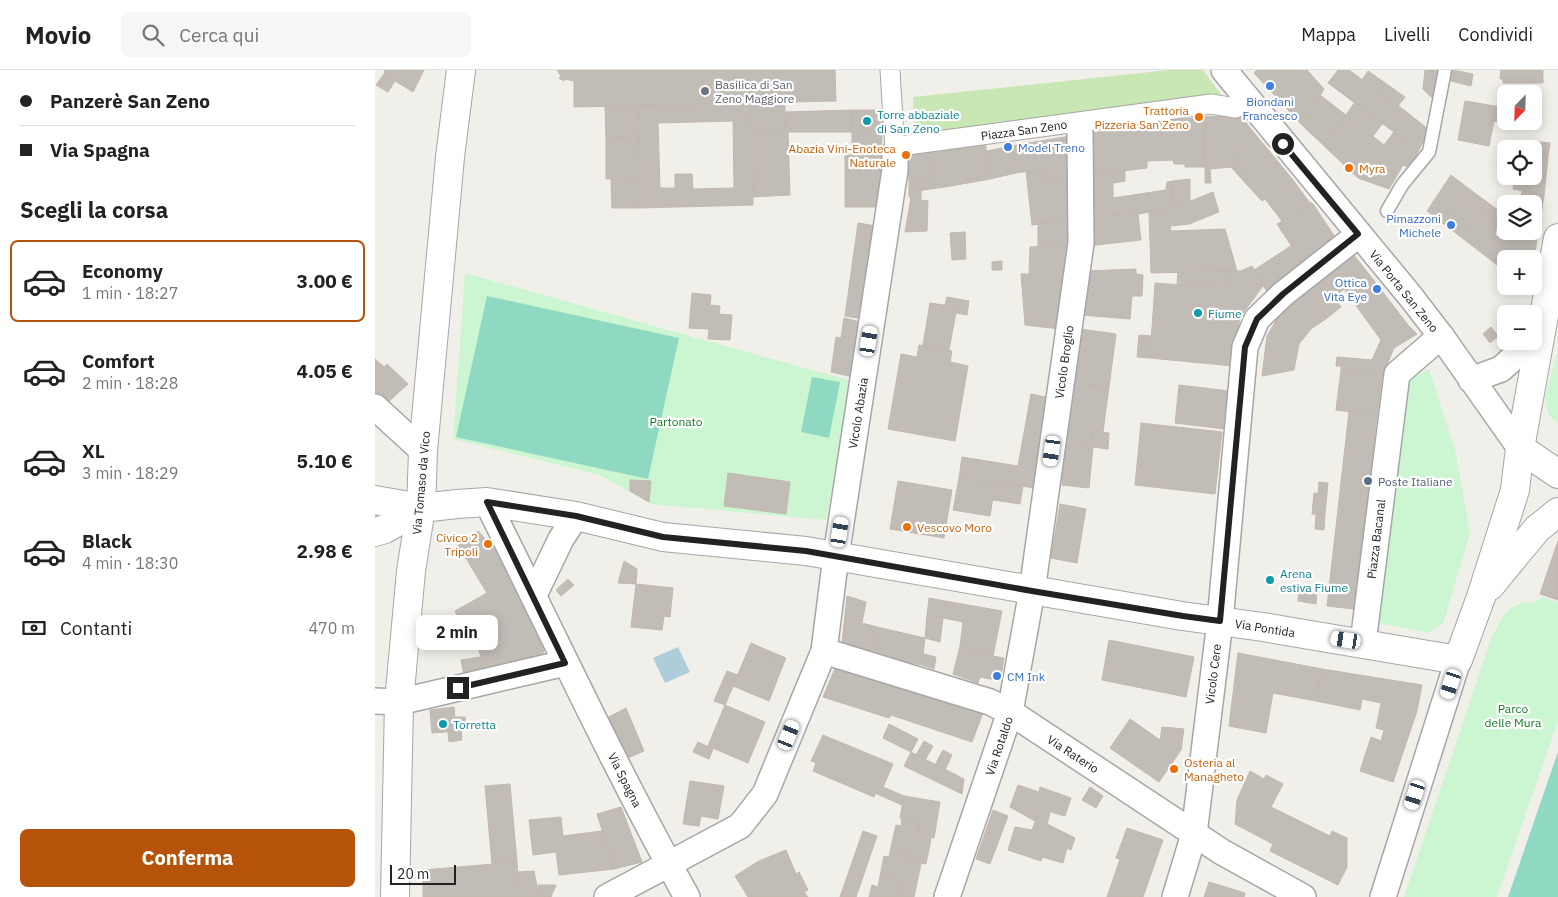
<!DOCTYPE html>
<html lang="it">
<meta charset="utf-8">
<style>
body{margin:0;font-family:"IBM Plex Sans",sans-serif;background:#f6f6f6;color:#222;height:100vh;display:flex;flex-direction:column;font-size:19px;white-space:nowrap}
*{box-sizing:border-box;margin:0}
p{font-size:16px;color:#767676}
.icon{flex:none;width:28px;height:28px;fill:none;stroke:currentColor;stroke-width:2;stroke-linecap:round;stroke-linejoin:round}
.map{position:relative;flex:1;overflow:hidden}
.drawer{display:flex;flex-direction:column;background:#fff;width:375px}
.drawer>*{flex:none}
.hud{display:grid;align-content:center;height:110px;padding:0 20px;background:#fff}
.needle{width:32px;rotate:203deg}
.buttons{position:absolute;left:1122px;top:15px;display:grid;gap:10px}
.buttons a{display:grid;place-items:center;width:45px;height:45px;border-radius:8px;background:#fff;box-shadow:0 2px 12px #0003;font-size:25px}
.scale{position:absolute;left:15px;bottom:12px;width:66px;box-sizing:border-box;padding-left:5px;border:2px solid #222;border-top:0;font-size:14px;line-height:18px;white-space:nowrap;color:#222;-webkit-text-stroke:4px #fff;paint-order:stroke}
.end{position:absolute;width:22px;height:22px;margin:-11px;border:6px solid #222;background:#fff;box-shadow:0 0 0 2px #fff}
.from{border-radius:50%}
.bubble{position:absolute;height:35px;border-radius:8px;background:#fff;box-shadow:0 2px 12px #0003;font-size:16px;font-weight:800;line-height:35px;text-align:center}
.car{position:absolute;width:15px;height:30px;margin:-15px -8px;border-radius:6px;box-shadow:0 0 4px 1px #0007;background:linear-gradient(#fff 24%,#345 0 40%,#fff 0 76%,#345 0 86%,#fff 0)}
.hud b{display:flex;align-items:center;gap:18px;height:48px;font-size:19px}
.hud b+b{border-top:1px solid #e0e0e0}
.hud i{width:12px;height:12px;background:#222}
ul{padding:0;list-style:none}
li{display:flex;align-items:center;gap:15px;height:82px;margin:0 10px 8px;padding:0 10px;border:2px solid transparent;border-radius:8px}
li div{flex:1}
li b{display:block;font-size:19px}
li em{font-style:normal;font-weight:800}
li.selected{border-color:#b45309}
li>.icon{width:45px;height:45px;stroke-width:1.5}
h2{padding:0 20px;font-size:22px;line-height:60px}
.pay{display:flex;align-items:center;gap:12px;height:55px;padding:0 20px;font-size:19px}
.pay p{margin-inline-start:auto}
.button{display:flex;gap:10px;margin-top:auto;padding:10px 20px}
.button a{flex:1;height:58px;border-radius:8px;background:#b45309;color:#fff;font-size:20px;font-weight:800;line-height:58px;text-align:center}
header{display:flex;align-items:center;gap:30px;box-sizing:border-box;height:70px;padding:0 25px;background:#fff;border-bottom:1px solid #e0e0e0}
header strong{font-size:24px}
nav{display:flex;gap:28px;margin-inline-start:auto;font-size:18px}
.search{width:350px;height:45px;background:#f6f6f6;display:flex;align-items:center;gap:12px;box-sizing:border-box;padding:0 18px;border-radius:8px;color:#767676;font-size:19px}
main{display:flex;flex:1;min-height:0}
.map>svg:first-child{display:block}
</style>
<header>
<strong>Movio</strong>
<div class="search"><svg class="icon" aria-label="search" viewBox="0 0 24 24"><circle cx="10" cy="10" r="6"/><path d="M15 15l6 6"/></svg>Cerca qui</div>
<nav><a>Mappa</a><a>Livelli</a><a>Condividi</a></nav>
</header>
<main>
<section class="drawer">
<div class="hud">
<b><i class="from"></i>Panzerè San Zeno</b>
<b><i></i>Via Spagna</b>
</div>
<h2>Scegli la corsa</h2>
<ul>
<li class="selected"><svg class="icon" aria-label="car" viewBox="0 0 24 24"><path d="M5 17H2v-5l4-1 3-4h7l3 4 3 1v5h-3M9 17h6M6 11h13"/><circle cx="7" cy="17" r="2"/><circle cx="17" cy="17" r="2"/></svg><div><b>Economy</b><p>1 min · 18:27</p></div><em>3.00 €</em></li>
<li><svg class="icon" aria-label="car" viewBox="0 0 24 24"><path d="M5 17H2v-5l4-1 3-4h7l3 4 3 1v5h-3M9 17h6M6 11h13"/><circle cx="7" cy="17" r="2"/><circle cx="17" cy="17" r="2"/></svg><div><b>Comfort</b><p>2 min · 18:28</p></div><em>4.05 €</em></li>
<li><svg class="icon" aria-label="car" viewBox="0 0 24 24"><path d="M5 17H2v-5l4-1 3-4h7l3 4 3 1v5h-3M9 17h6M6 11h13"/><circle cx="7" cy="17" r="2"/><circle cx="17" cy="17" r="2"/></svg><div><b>XL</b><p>3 min · 18:29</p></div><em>5.10 €</em></li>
<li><svg class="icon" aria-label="car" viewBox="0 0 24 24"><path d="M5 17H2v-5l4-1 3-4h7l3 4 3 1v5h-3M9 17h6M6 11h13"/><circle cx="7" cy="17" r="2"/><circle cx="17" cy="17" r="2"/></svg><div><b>Black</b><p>4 min · 18:30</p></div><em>2.98 €</em></li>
</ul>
<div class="pay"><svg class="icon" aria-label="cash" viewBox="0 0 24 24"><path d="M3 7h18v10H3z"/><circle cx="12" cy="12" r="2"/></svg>Contanti<p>470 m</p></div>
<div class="button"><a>Conferma</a></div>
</section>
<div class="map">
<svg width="1183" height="827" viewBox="0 0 1183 827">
<rect width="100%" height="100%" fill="#f1efea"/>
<path fill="#c9e7b4" d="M794,0H828L850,30L539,71L538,27Z"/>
<g fill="#ccf6d2">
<path d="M90,203L476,311L451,450L276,434L225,405L78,369Z"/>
<path d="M1183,280V354L1174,345L1170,328Z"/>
<path d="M1054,299L1080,379L1095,463L1068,554L1054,563L998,552L1033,311Z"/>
<path d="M1167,527L1183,532V651L1122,827H1029L1116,569C1123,557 1129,538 1144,534C1155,530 1155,537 1167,527Z"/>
</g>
<g fill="#8fd9c2">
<path d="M112,226L304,268L273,409L81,367Z"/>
<path d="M437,307L465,312L454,368L426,362Z"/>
<path d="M1183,682V827H1133Z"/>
</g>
<path fill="#aecddb" d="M303,577L315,602L290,613L278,588Z"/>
<g fill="#c2bcb6" stroke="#c2b8ad" fill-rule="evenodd">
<path d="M10,0H49L38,22L9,4Z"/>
<path d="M182,0H460L461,31L199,37V11L190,9L189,11L184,8L186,6Z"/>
<path d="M882,0H932L949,19L927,55L879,3Z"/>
<path d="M963,0H974L1033,43L1019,62L953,13Z"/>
<path d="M1050,0H1063L1060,31L1048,19Z"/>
<path d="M1078,0L1098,4L1096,16L1076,11Z"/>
<path d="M1126,0H1168V13H1128V9H1125Z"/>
<path d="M993,1L1030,27L1023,36L987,10Z"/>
<path d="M9,4L20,11L13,22L1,15Z"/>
<path d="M945,25L971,45L947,74L927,55Z"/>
<path d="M1090,31L1126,37L1123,52L1119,51L1114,76L1083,70Z"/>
<path d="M980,32L1008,53L998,66L971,45Z"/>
<path d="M410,33V62L377,61L376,34Z"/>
<path d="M376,34L378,135L265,138L264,35ZM358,51L359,118L318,119L317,104H300V118H285L283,53Z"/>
<path d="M264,35V66L231,68L230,36Z"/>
<path d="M478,40L477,62H410V42Z"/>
<path d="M478,40H507V62H477Z"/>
<path d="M1033,43L1054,60L1044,80L1019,62Z"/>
<path d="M864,44L884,69L860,87V93L856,97L835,99L836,113H830V47Z"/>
<path d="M971,45L1009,75L1019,62L1044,80L1035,98L1028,95L1014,119L983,108L947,74Z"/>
<path d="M830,47V97H810V94H799L798,90L772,91V98L715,105L716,63L798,50Z"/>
<path d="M377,61H413L415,125L378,127Z"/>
<path d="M477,62H507L506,84L477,85Z"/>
<path d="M264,66L265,108L231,109V68Z"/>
<path d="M696,66L695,109L669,113L667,99L641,103V75Z"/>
<path d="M884,69L896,83L870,104L860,93V87Z"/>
<path d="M610,70L615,109L570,117L534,122V113L558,110L557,80Z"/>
<path d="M1156,71L1175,73L1173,86L1159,84V79H1155Z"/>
<path d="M641,75V103L615,109L612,81Z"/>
<path d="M557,80L558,110L534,113L533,84Z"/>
<path d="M896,83L904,93L874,117L856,97L860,93L870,104Z"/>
<path d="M506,84L504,137H470V85Z"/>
<path d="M1159,84L1173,86L1169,126L1138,119L1140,106H1159Z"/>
<path d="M904,93L918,110L887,131L874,117Z"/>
<path d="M667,99L669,113L695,109V149L657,155L651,101Z"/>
<path d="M750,101V111L738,113V128L791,120L792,112L798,111V138L763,144L714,147L715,105Z"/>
<path d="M1076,105L1093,118L1069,154L1052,141Z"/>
<path d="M265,108V138H237L236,109Z"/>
<path d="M815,109V133L798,138V111Z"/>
<path d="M918,110L934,132L938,134L907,151L890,129Z"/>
<path d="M1093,118L1112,132L1086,167L1069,154Z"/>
<path d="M546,120V130L553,131L552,161L530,162L536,128L534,127V122Z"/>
<path d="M1147,120L1169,126L1159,189H1131V202L1108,184L1120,166L1139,169L1141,161H1159V134H1145Z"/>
<path d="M838,122L844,142L814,154L795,156L796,161L850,159L862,201L776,203L774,142L798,138Z"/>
<path d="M1112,132L1124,141L1120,166L1108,184L1086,167Z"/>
<path d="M938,134L964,173L931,198L902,154Z"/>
<path d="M763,144L766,170L713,176L714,147Z"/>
<path d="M695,149L693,175L663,177V154Z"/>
<path d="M483,153L501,156L488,249L470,246Z"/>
<path d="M590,162L591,189L577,190L575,163Z"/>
<path d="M693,175L685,259L650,255L646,204H654L655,177Z"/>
<path d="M916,176L931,198L894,225L879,200Z"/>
<path d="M978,184L993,203L959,226L944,210Z"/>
<path d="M627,191V200H617V192Z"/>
<path d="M877,196L888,216L865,247L858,296L775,288L780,213L849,218L851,201H866Z"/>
<path d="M761,199V204L768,205L767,226H757L755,249L707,245L711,201Z"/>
<path d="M851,201L849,218L802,215L803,202Z"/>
<path d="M993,203L1033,255L1042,264L1019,278L1007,306L966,301V296H961L962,287L997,290L1006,270L969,219Z"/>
<path d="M944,210L966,237L952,248L932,221Z"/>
<path d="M932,221L952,248L936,259L924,274L919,300L887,306L892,266L905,244Z"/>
<path d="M317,223L336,225L335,235L345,236L344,244L357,245L355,270L333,269L334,259L314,258Z"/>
<path d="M572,227L594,231L592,245L581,243L582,237L570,235Z"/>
<path d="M555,233L582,237L574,280L548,275Z"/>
<path d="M469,248L489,253L478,307L456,302L461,267L466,268Z"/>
<path d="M1116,257L1123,266L1115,273L1108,264Z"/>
<path d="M705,259L741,264L734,317L698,313Z"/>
<path d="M764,265L776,266L775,288L762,287Z"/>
<path d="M544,275L577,281L575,292L593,296L580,371L513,359L526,284L542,287Z"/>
<path d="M0,289L9,297L12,294L33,314L13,332L0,322Z"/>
<path d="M966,301L1007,306L1002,345L961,340Z"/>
<path d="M698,313L734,317L728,362L717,361L716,372L691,369Z"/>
<path d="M804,315L854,321L850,359L800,353Z"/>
<path d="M656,324L675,328L659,418L621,412L620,414L584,408L587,387L643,396Z"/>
<path d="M974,342L1002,345L979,539L952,536Z"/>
<path d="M766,353L847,362L840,424L760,415Z"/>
<path d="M717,361L734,363L733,379L718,377L714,418L687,415L691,369L716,372Z"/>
<path d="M353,403L415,412L411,444L349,436Z"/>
<path d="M584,408L620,414L615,446L578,440Z"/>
<path d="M255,410L276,411L274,432L255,421Z"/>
<path d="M523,411L577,420L569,468L515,459Z"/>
<path d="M621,412L648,416L645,434L618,430Z"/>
<path d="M944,412L953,413L950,444H937L939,423L943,424Z"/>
<path d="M685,434L711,439L709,450L683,446Z"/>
<path d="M941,444H950L949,460L940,459Z"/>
<path d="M683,446L709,450L702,493L676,488Z"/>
<path d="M103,461L132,493L150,531L169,581L163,592L112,603L93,551L86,554L80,541L112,523L83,475Z"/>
<path d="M1183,471V530L1165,524Z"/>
<path d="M249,491L262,499L261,514L243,513Z"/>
<path d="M193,509L199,515L186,526L181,520Z"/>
<path d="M261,514L298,518L295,547L289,546L287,560L256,557Z"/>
<path d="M924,517L942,520L941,534L923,531Z"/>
<path d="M472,526L491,532L487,553L506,558L498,592L466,582Z"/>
<path d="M554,528L570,531L568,548L552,545Z"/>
<path d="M570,531L627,541L618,586L600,583V580L585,576L588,552L568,548Z"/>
<path d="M552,545L568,548L565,572L550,568Z"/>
<path d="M506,558L550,568L547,595L499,585Z"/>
<path d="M734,570L819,587L811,627L727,610Z"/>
<path d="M376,573L392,580L390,587L408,595L394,631L358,616Z"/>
<path d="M585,576L600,580V583L629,588L625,611L605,607L603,613L578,604Z"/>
<path d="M392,580L411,588L408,595L390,587Z"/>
<path d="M863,583L947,599L941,631L898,623L891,663L854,656Z"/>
<path d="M549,584L561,587L559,599L547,595Z"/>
<path d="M106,587L112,603L89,606L86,590Z"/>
<path d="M461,596L609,640L597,672L516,645L514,648L448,627Z"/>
<path d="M947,599L1047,615L1042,641L1018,712L985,701L996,667L1006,671L1009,660L1001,658L1006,633L987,629L985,640L941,631Z"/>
<path d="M352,601L363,605L350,635L339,631Z"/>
<path d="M350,635L390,652L373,693L333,676Z"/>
<path d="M79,637L81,661L57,663L55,640Z"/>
<path d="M251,638L269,681L253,688L255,693L230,649Z"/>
<path d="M80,647H90L91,659L86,660L87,670L74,672L73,662L81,661Z"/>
<path d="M755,649L785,670L787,657L809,659L806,680L784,712L735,678Z"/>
<path d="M514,654L543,669L536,682L508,668Z"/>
<path d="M448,665L518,694L506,722L502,720L499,727L438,701L441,693L436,691Z"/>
<path d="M549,671L558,676L550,690L541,685Z"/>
<path d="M323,672L338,679L334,689L318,682Z"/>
<path d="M568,680L577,685L570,700L560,695Z"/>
<path d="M536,682L589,709L587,724L529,696Z"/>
<path d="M875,701L889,709L891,705L908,714L896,737L955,766L957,761L972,768V797L963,815L895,781L898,774L860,754L862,730Z"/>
<path d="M315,711L349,716L343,749L326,746L324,756L308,754Z"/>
<path d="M135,714L142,792L117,794L110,716Z"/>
<path d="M643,715L664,722L665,717L696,728L690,746L665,739L660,751L635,737Z"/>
<path d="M508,717L529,726L527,735L500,723L502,720L506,722Z"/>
<path d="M715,717L728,726L721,738L707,730Z"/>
<path d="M529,726L565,732L559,768L543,766L545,751L525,748Z"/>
<path d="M246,737L267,792L239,799L222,744Z"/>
<path d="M665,739L675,743L672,754L700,768L696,780L692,778L688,793L667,787L666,791L633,780L640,757L657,760Z"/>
<path d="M618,740L633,746L615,794L601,789Z"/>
<path d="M186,747L188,766L227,761L239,799L184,805L181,782L158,785L154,750Z"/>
<path d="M527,748L545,751L543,766L556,769L551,794L531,791L533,781L516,777L521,755L526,756Z"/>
<path d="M752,758L788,770L768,827H732L745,789L741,788Z"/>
<path d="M488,761L502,766L481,827H465Z"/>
<path d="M516,777L533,781L531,791L546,794L539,827L522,825L525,810L505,806L509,786L514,787Z"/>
<path d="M411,780L421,804L424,802L433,820L429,822L433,827H373L360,806L384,791Z"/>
<path d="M142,792L145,827H48V800Z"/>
<path d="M159,801L164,827H145L143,802Z"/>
<path d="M505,806L525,810L522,825L533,827H494L497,815L503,817Z"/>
<path d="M834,812L870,823L869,827H829Z"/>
<path d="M163,815H181L176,827H164Z"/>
</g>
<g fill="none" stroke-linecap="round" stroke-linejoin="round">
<defs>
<path id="service" d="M1012,141L1027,115L1054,82L1070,0"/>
<g id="pedestrian">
<path d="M515,0L520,82"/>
<path d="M520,82L525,76L836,34L861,38"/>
</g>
<g id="minor">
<path d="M849,0L1036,227L1066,266L1145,378"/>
<path d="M1096,310L1126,299L1157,271"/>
<path d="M0,337L48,381"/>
<path d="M112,432C178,564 240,698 312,827"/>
<path d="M159,525L186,469L201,446"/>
<path d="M988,573L1022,304L1066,266"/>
<path d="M449,581L615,632L635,642L847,782L928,827"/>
<path d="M0,631L24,632L190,593"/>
<path d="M232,827L365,756L390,724L449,581L461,486L520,100V82"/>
<path d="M572,827L635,642L657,521L706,173L705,62"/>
<path d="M800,827L819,764L845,551L870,277L882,249L908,224L983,165"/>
<path d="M1008,827L1083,590"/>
</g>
<g id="tertiary">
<path d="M1145,378L1183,404"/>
<path d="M0,430L46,438L82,434L112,432L201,446L288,467L431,481L807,546L888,557L1083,590L1106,527L1140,420L1145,378L1183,168"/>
<path d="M0,462L10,459L46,438"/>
<path d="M1115,516L1162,459L1183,442"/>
<path d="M20,827L24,632L36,501L46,438L48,381L75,87L86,0"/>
</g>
</defs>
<use href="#service" stroke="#a6a6a6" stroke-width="15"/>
<use href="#pedestrian" stroke="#a6a6a6" stroke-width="21"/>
<use href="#minor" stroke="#a6a6a6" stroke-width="28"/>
<use href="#tertiary" stroke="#a6a6a6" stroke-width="30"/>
<use href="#service" stroke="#fff" stroke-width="12"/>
<use href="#pedestrian" stroke="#fff" stroke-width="19"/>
<use href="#minor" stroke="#fff" stroke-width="25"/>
<use href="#tertiary" stroke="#fff" stroke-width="28"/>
</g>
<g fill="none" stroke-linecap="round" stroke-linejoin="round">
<path stroke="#222" stroke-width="6" d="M83,618L190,593L112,432L201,446L288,467L431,481L657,521L808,546L845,551L870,277L882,249L908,224L983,164L908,74"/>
</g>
<g fill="#3f7fe0" stroke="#fff" stroke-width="2">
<circle cx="895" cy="16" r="5"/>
<circle cx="633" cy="77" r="5"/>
<circle cx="1076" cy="155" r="5"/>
<circle cx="1002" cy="219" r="5"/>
<circle cx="622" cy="606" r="5"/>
</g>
<circle fill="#6b7280" stroke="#fff" stroke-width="2" cx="330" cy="21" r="5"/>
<g fill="#e8710a" stroke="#fff" stroke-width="2">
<circle cx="824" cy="47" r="5"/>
<circle cx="531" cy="85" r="5"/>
<circle cx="974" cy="98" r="5"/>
<circle cx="532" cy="457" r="5"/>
<circle cx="113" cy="474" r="5"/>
<circle cx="799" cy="699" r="5"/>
</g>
<g fill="#0f9aa8" stroke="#fff" stroke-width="2">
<circle cx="492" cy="51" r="5"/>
<circle cx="823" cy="243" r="5"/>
<circle cx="895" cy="510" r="5"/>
<circle cx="68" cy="654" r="5"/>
</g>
<circle fill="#5c6f8a" stroke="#fff" stroke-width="2" cx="993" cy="411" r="5"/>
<g text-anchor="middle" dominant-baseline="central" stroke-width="4.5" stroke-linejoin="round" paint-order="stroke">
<g font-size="12" fill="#5b616d" stroke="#fff" text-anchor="start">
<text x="340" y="14">Basilica di San<tspan x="340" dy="14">Zeno Maggiore</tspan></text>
</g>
<g font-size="12" fill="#366cbe" stroke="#fff" text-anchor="start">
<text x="895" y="31" text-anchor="middle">Biondani<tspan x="895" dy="14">Francesco</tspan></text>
<text x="643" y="77">Model Treno</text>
<text x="1066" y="148" text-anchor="end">Pimazzoni<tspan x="1066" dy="14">Michele</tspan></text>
<text x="992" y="212" text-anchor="end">Ottica<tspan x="992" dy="14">Vita Eye</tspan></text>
<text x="632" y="606">CM Ink</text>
</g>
<g font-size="12" fill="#c56008" stroke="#fff" text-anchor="end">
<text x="814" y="40">Trattoria<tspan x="814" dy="14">Pizzeria San Zeno</tspan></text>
<text x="521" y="78">Abazia Vini-Enoteca<tspan x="521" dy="14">Naturale</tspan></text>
<text x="984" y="98" text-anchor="start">Myra</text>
<text x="542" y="457" text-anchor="start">Vescovo Moro</text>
<text x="103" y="467">Civico 2<tspan x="103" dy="14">Tripoli</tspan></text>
<text x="809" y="692" text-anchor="start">Osteria al<tspan x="809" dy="14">Managheto</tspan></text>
</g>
<g font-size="12" fill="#0d838f" stroke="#fff" text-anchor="start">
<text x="502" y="44">Torre abbaziale<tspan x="502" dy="14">di San Zeno</tspan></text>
<text x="833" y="243">Fiume</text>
<text x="905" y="503">Arena<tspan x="905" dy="14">estiva Fiume</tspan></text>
<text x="78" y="654">Torretta</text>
</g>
<g font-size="12" fill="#222" stroke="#fff">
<text transform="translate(649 60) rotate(-8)">Piazza San Zeno</text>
<text transform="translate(1029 221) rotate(51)">Via Porta San Zeno</text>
<text transform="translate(689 292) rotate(-82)">Vicolo Broglio</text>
<text transform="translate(483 343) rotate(-81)">Vicolo Abazia</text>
<text transform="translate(46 413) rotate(-85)">Via Tomaso da Vico</text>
<text transform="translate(1001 469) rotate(-83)">Piazza Bacanal</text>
<text transform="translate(890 558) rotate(9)">Via Pontida</text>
<text transform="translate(838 604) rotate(-83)">Vicolo Cere</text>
<text transform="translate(624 676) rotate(-71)">Via Rotaldo</text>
<text transform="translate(698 684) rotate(33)">Via Raterio</text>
<text transform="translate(250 710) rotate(63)">Via Spagna</text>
</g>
<g font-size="12" fill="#157b25" stroke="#fff">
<text x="301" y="351">Partonato</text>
<text x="1138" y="638">Parco<tspan x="1138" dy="14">delle Mura</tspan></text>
</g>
<g font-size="12" fill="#4e5e75" stroke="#fff" text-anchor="start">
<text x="1003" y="411">Poste Italiane</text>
</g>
</g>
</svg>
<div class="buttons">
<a><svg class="needle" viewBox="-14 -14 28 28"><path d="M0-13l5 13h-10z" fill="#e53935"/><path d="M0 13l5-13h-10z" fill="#767676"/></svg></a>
<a><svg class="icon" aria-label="locate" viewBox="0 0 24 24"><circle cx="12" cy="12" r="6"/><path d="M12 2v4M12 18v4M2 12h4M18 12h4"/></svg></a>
<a><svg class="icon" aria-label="layers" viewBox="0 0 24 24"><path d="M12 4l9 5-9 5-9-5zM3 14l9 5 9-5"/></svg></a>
<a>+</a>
<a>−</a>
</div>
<div class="scale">20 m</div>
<i class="end from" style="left:908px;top:74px"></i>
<i class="end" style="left:83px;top:618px"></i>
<div class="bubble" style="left:41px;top:545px;width:82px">2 min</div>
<i class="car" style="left:494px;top:271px;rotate:9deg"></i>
<i class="car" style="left:677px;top:381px;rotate:188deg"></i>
<i class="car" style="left:465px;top:462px;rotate:9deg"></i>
<i class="car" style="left:971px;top:570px;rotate:279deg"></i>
<i class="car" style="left:1076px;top:614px;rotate:198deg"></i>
<i class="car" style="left:414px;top:665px;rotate:22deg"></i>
<i class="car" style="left:1040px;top:725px;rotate:198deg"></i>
</div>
</main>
